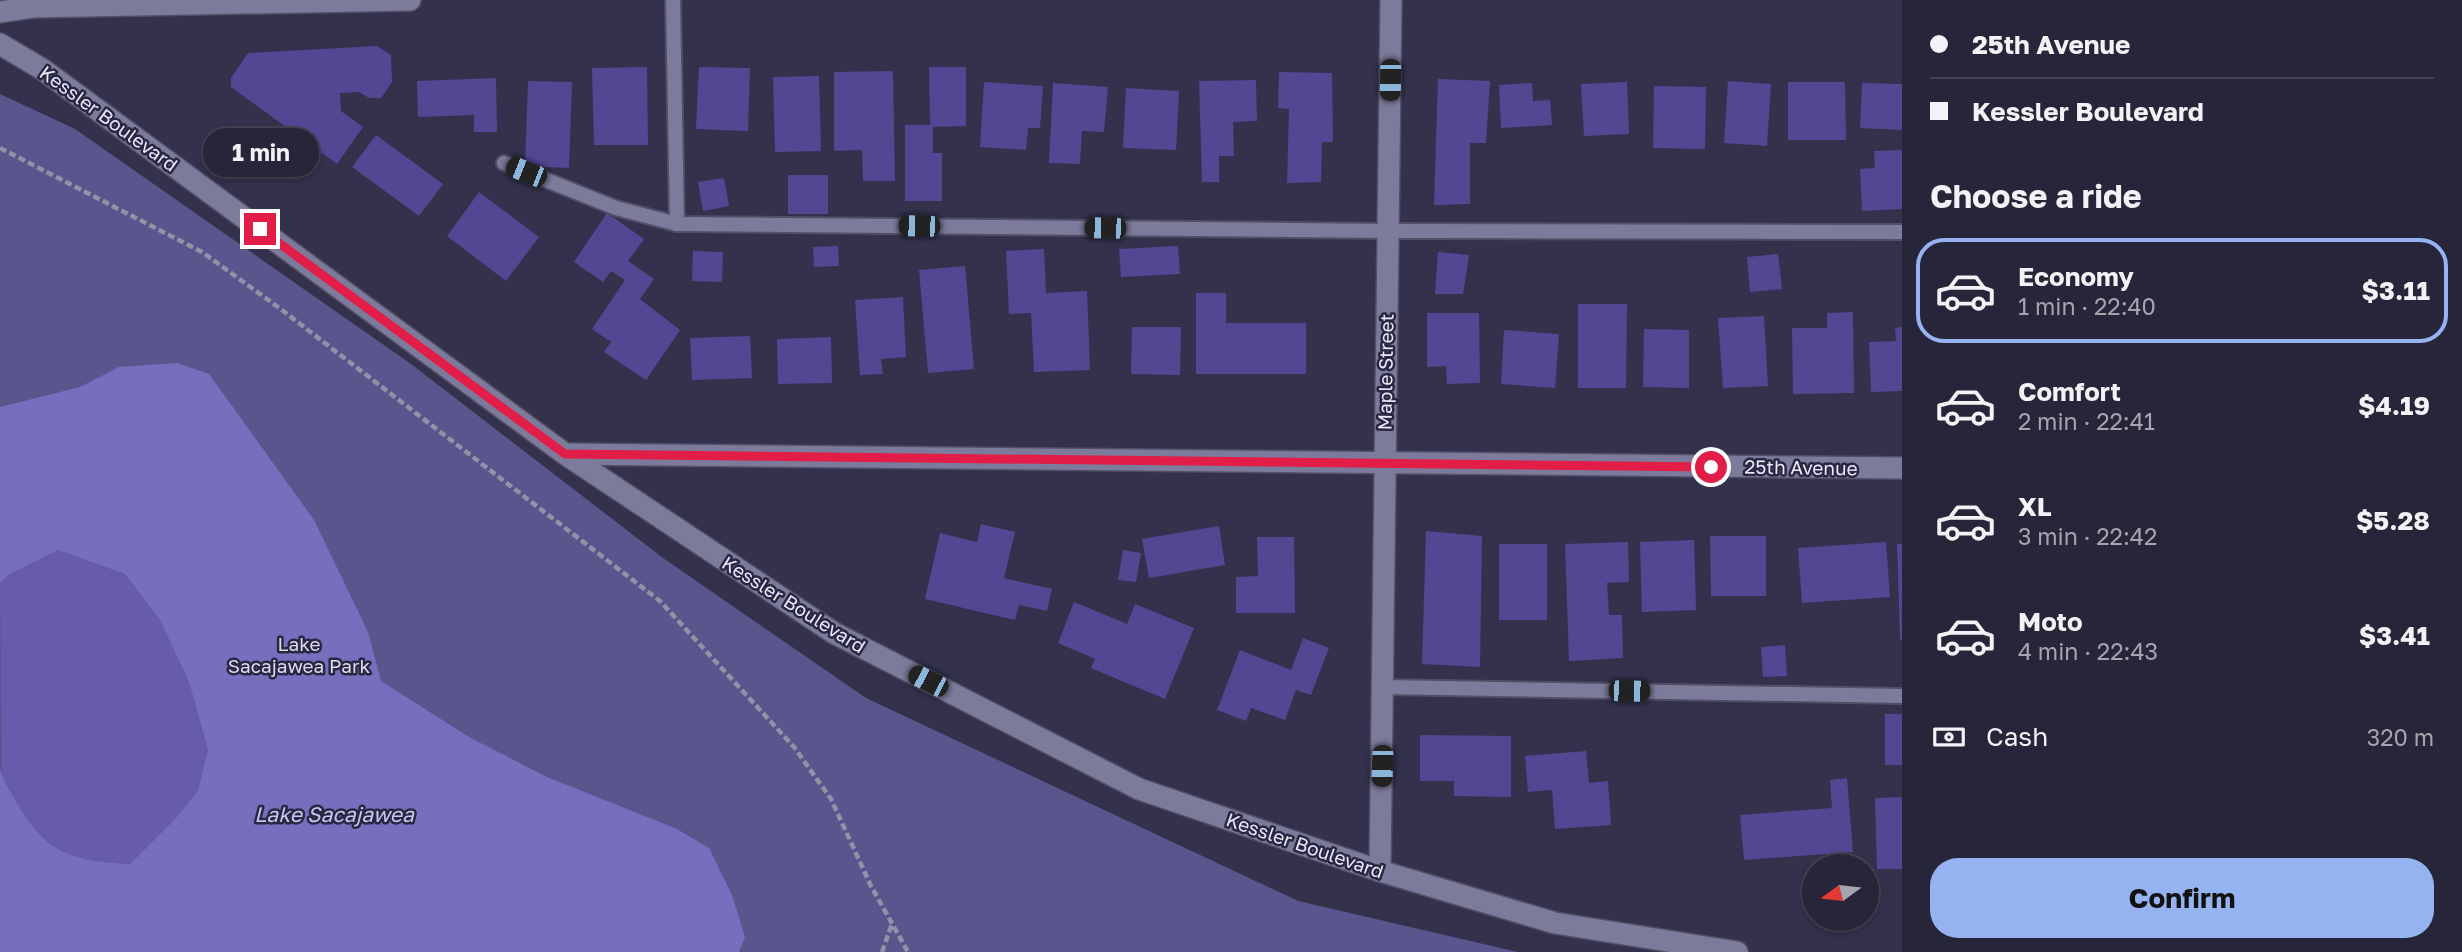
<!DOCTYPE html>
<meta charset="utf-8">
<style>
body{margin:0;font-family:"Golos Text",sans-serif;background:#2e2d41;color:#f1f3f6;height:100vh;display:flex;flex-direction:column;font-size:26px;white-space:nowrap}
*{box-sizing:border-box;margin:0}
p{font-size:23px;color:#a4a5ae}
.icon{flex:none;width:38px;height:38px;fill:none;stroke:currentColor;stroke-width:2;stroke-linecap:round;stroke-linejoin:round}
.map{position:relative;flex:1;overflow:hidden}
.panel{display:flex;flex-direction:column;background:#262539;width:560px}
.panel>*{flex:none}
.banner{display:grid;align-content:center;height:154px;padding:0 28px;background:#262539}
.needle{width:46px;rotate:255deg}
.fabs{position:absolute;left:1802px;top:854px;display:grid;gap:14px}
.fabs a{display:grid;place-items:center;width:77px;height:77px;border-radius:50%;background:#262539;box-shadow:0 4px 10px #0003,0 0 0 2px #424253;font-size:35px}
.end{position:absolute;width:32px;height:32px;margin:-16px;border:9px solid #e11d48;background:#fff;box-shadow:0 0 0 4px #fff}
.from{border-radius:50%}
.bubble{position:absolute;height:49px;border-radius:24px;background:#262539;box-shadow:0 4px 10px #0003,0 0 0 2px #424253;font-size:23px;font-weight:700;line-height:49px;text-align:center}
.car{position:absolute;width:21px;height:42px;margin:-21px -10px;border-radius:9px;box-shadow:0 0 5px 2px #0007;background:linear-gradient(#222 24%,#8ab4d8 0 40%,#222 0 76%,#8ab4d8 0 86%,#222 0)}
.banner b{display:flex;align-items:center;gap:24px;height:66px;font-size:26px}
.banner b+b{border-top:2px solid #424253}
.banner i{width:18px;height:18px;background:#f1f3f6}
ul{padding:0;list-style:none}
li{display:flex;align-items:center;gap:21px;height:105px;margin:0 14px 10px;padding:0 14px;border:4px solid transparent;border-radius:28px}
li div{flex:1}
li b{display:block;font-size:26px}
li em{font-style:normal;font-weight:700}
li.current{border-color:#95b2f1}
li>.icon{width:63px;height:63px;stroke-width:1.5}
h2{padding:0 28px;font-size:32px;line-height:84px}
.pay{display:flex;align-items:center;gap:18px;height:77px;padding:0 28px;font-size:26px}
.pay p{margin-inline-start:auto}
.action{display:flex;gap:14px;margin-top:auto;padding:14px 28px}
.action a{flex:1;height:80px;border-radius:28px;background:#95b2f1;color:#111;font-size:28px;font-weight:700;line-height:80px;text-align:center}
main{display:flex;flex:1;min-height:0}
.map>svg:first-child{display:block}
</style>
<main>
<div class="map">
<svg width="1902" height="952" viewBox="0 0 1902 952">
<rect width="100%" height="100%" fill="#33314c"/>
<path fill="#5a558c" d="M0,94L75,129L411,364L663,558L866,698L1298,901L1518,952H0Z"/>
<path fill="#665cab" d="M58,550L125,574L160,620L189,682L208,750L198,791L175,819L130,864L94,862L63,854L32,829L2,777L0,583L8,575Z"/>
<path fill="#776ebe" d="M177,363L209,374L314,520L368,632L381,681L469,737L547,777L677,829L709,848L732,895L745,937L739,952H0V769C3,781 11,792 17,803C47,855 73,861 130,864L175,819L198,791L208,750L189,682L160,620L125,574L58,550L8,575L0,583V407L80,387L119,367Z"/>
<g fill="#524793">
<path d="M377,46L391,55L392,82L381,98H369L359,92L340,93L341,111L363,127L337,164L231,87V78L248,53Z"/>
<path d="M647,67L648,145H594L592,68Z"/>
<path d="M699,67L750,68L748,131L696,129Z"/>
<path d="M929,67H966V126L933,127V153H942V201H905V125H930Z"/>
<path d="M893,71L895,181H863L862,150L834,151V72Z"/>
<path d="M1279,72L1332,73L1333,142H1322L1321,182L1287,183L1289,109L1278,108Z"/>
<path d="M819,76L821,151L775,152L773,77Z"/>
<path d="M496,78L497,132H474V115L418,117L417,81Z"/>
<path d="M1438,79L1490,81L1486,143H1470V204L1434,205Z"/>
<path d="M1256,80L1257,121L1233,122L1234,156H1219V182H1202L1199,81Z"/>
<path d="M528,81L572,82L569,168L525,166Z"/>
<path d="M1728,81L1771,84L1767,146L1724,143Z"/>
<path d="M984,82L1043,86L1040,128H1028L1026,150L980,147Z"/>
<path d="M1627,82L1629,134L1584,136L1581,84Z"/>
<path d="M1788,82H1845L1846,140H1788Z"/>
<path d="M1053,83L1108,87L1104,132L1082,131L1080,164L1049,163Z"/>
<path d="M1532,83L1533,101L1550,100L1552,125L1501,128L1499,85Z"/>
<path d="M1862,83L1902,84V130L1860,128Z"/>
<path d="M1654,86L1706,87L1705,149L1653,148Z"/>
<path d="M1126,88L1179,91L1176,150L1123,148Z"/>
<path d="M376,135L443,184L419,216L352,167Z"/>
<path d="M1902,150V209L1862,211L1860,169L1875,168L1874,151Z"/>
<rect x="788" y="175" width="40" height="39"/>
<path d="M724,178L729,206L703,211L698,182Z"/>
<path d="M479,192L539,237L506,281L447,236Z"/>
<path d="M607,213L644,239L628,261L654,279L640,299L680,330L646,380L604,352L611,342L592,329L625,280L611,271L603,282L574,262Z"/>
<path d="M838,246L839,266L814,267L813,247Z"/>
<path d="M1178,246L1180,274L1121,277L1119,249Z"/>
<path d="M1044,249L1046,293L1087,291L1090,370L1034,372L1031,313L1009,314L1006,251Z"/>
<path d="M693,251L723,252L722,282L692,281Z"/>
<path d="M1438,252L1469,255L1463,294H1435Z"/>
<path d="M1778,254L1782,289L1750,292L1747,257Z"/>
<path d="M965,266L974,369L928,373L919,270Z"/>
<path d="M1196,293H1226V323H1306V374H1196Z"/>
<path d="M903,297L906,357L881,359L883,374L860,375L855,300Z"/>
<path d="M1578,304H1627L1626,388H1578Z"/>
<path d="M1853,312L1854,393L1793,394L1792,328H1827V313Z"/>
<path d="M1427,313H1479L1480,383L1447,384L1446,366L1427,367Z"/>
<path d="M1764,316L1768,386L1723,388L1718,318Z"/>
<path d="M1132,327H1181L1180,375L1131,374Z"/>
<path d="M1902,327V391L1871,392L1869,342L1896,341L1895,328Z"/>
<path d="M1644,329L1689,330V388L1643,387Z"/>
<path d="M1504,330L1559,334L1555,388L1501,384Z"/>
<path d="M750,336L752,378L692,380L690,338Z"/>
<path d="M831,337L832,383L778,384L777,339Z"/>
<path d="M981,524L1015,532L1004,578L1052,589L1047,611L1019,605L1015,620L925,599L940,533L977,542Z"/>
<path d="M1219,526L1225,565L1149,578L1142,539Z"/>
<path d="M1426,531L1482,536L1480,667L1422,664Z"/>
<path d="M1710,536H1766V596H1711Z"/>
<path d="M1257,537H1294L1295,613H1236V577L1258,576Z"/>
<path d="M1694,540L1696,610L1642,612L1640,542Z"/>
<path d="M1628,542L1629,582L1607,583L1609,615H1622L1623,658L1569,661L1565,544Z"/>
<path d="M1886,542L1890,597L1802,603L1798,548Z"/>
<rect x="1499" y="544" width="48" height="76"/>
<path d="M1897,544H1902V640H1900Z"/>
<path d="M1123,550L1141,553L1136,582L1118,580Z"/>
<path d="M1074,602L1127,624L1135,604L1194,628L1165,699L1091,668L1095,659L1058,643Z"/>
<path d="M1303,638L1329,648L1311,695L1296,690L1285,720L1251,708L1246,721L1217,710L1240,650L1291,670Z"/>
<path d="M1785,645L1787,676L1763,677L1761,647Z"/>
<rect x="1885" y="714" width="17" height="51"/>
<path d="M1420,735L1511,736V797L1454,796V781H1420Z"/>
<path d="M1586,751L1589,783L1608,781L1611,825L1555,829L1552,790L1528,792L1525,756Z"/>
<path d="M1847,778L1853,852L1744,860L1740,815L1832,808L1830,780Z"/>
<path d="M1902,797V869H1877L1875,798Z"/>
</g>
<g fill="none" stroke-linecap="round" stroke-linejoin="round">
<defs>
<g id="lane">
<path d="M673,0L677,224L1387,231L1902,232"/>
<path d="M504,163L616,208L677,224"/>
<path d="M1384,687L1902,696"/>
</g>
<g id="street">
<path d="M0,12L33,7L410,0"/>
<path d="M565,454L1902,468"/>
<path d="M1380,871L1391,0"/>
</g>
<path id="secondary" d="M0,44L42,69L565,454L834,633L1139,789L1380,871L1555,923L1737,952"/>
</defs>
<use href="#lane" stroke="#514e66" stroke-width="18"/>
<use href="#street" stroke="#514e66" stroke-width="24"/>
<use href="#secondary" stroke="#514e66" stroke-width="24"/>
<g stroke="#9391a8" stroke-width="4.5" stroke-dasharray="7 3.5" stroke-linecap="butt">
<path d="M0,148L202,252L278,307L660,601L794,747L831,799L871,886L908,952"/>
<path d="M882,952L892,924"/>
</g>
<use href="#lane" stroke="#7d7b9b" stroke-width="14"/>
<use href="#street" stroke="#7d7b9b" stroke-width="21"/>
<use href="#secondary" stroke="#7d7b9b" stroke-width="21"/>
</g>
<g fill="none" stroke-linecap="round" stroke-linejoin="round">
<path stroke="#e11d48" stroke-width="9" d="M260,229L565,454L1711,467"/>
</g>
<g text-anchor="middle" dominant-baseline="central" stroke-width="5" stroke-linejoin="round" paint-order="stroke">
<g font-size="19" fill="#e9e8fa" stroke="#292741">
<text transform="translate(109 118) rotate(36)">Kessler Boulevard</text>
<text transform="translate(1385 372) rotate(-89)">Maple Street</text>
<text transform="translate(1801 467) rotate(1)">25th Avenue</text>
<text transform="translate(794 604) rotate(32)">Kessler Boulevard</text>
<text transform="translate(1305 845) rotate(19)">Kessler Boulevard</text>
</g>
<g font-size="19" fill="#dcdbf1" stroke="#292741">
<text x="299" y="643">Lake<tspan x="299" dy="22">Sacajawea Park</tspan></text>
</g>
<g font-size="21" font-style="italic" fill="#c8c6f1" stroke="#292741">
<text x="334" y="814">Lake Sacajawea</text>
</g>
</g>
</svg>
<div class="fabs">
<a><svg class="needle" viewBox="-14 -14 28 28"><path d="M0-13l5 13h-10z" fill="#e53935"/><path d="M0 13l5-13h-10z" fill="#a4a5ae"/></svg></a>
</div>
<i class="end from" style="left:1711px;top:467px"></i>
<i class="end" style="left:260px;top:229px"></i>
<div class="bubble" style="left:203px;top:128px;width:116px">1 min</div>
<i class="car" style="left:1390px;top:80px;rotate:181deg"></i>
<i class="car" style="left:526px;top:172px;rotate:292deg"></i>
<i class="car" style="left:919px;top:226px;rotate:271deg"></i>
<i class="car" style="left:1105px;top:228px;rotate:271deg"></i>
<i class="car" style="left:928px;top:681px;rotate:297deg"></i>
<i class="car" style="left:1629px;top:691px;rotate:91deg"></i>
<i class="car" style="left:1382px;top:766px;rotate:182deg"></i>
</div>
<section class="panel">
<div class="banner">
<b><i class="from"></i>25th Avenue</b>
<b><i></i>Kessler Boulevard</b>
</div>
<h2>Choose a ride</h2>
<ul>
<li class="current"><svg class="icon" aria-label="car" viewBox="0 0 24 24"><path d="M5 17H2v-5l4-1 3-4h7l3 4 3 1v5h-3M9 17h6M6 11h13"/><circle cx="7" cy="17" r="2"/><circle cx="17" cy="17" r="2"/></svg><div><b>Economy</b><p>1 min · 22:40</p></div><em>$3.11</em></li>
<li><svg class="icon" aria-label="car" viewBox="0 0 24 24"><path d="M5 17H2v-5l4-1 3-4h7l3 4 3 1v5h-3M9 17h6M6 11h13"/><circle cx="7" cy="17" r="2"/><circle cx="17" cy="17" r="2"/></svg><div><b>Comfort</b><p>2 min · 22:41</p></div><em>$4.19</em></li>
<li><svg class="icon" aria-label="car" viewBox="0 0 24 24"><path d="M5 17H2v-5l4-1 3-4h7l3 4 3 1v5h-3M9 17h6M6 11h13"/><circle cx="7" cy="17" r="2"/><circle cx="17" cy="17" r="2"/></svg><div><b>XL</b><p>3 min · 22:42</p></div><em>$5.28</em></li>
<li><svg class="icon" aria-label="car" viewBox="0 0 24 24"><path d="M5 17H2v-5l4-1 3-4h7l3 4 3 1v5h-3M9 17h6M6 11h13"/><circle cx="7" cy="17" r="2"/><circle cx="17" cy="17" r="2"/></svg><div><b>Moto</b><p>4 min · 22:43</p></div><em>$3.41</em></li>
</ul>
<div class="pay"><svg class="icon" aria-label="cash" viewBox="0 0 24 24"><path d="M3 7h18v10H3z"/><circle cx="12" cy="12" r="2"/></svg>Cash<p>320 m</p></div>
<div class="action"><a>Confirm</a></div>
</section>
</main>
